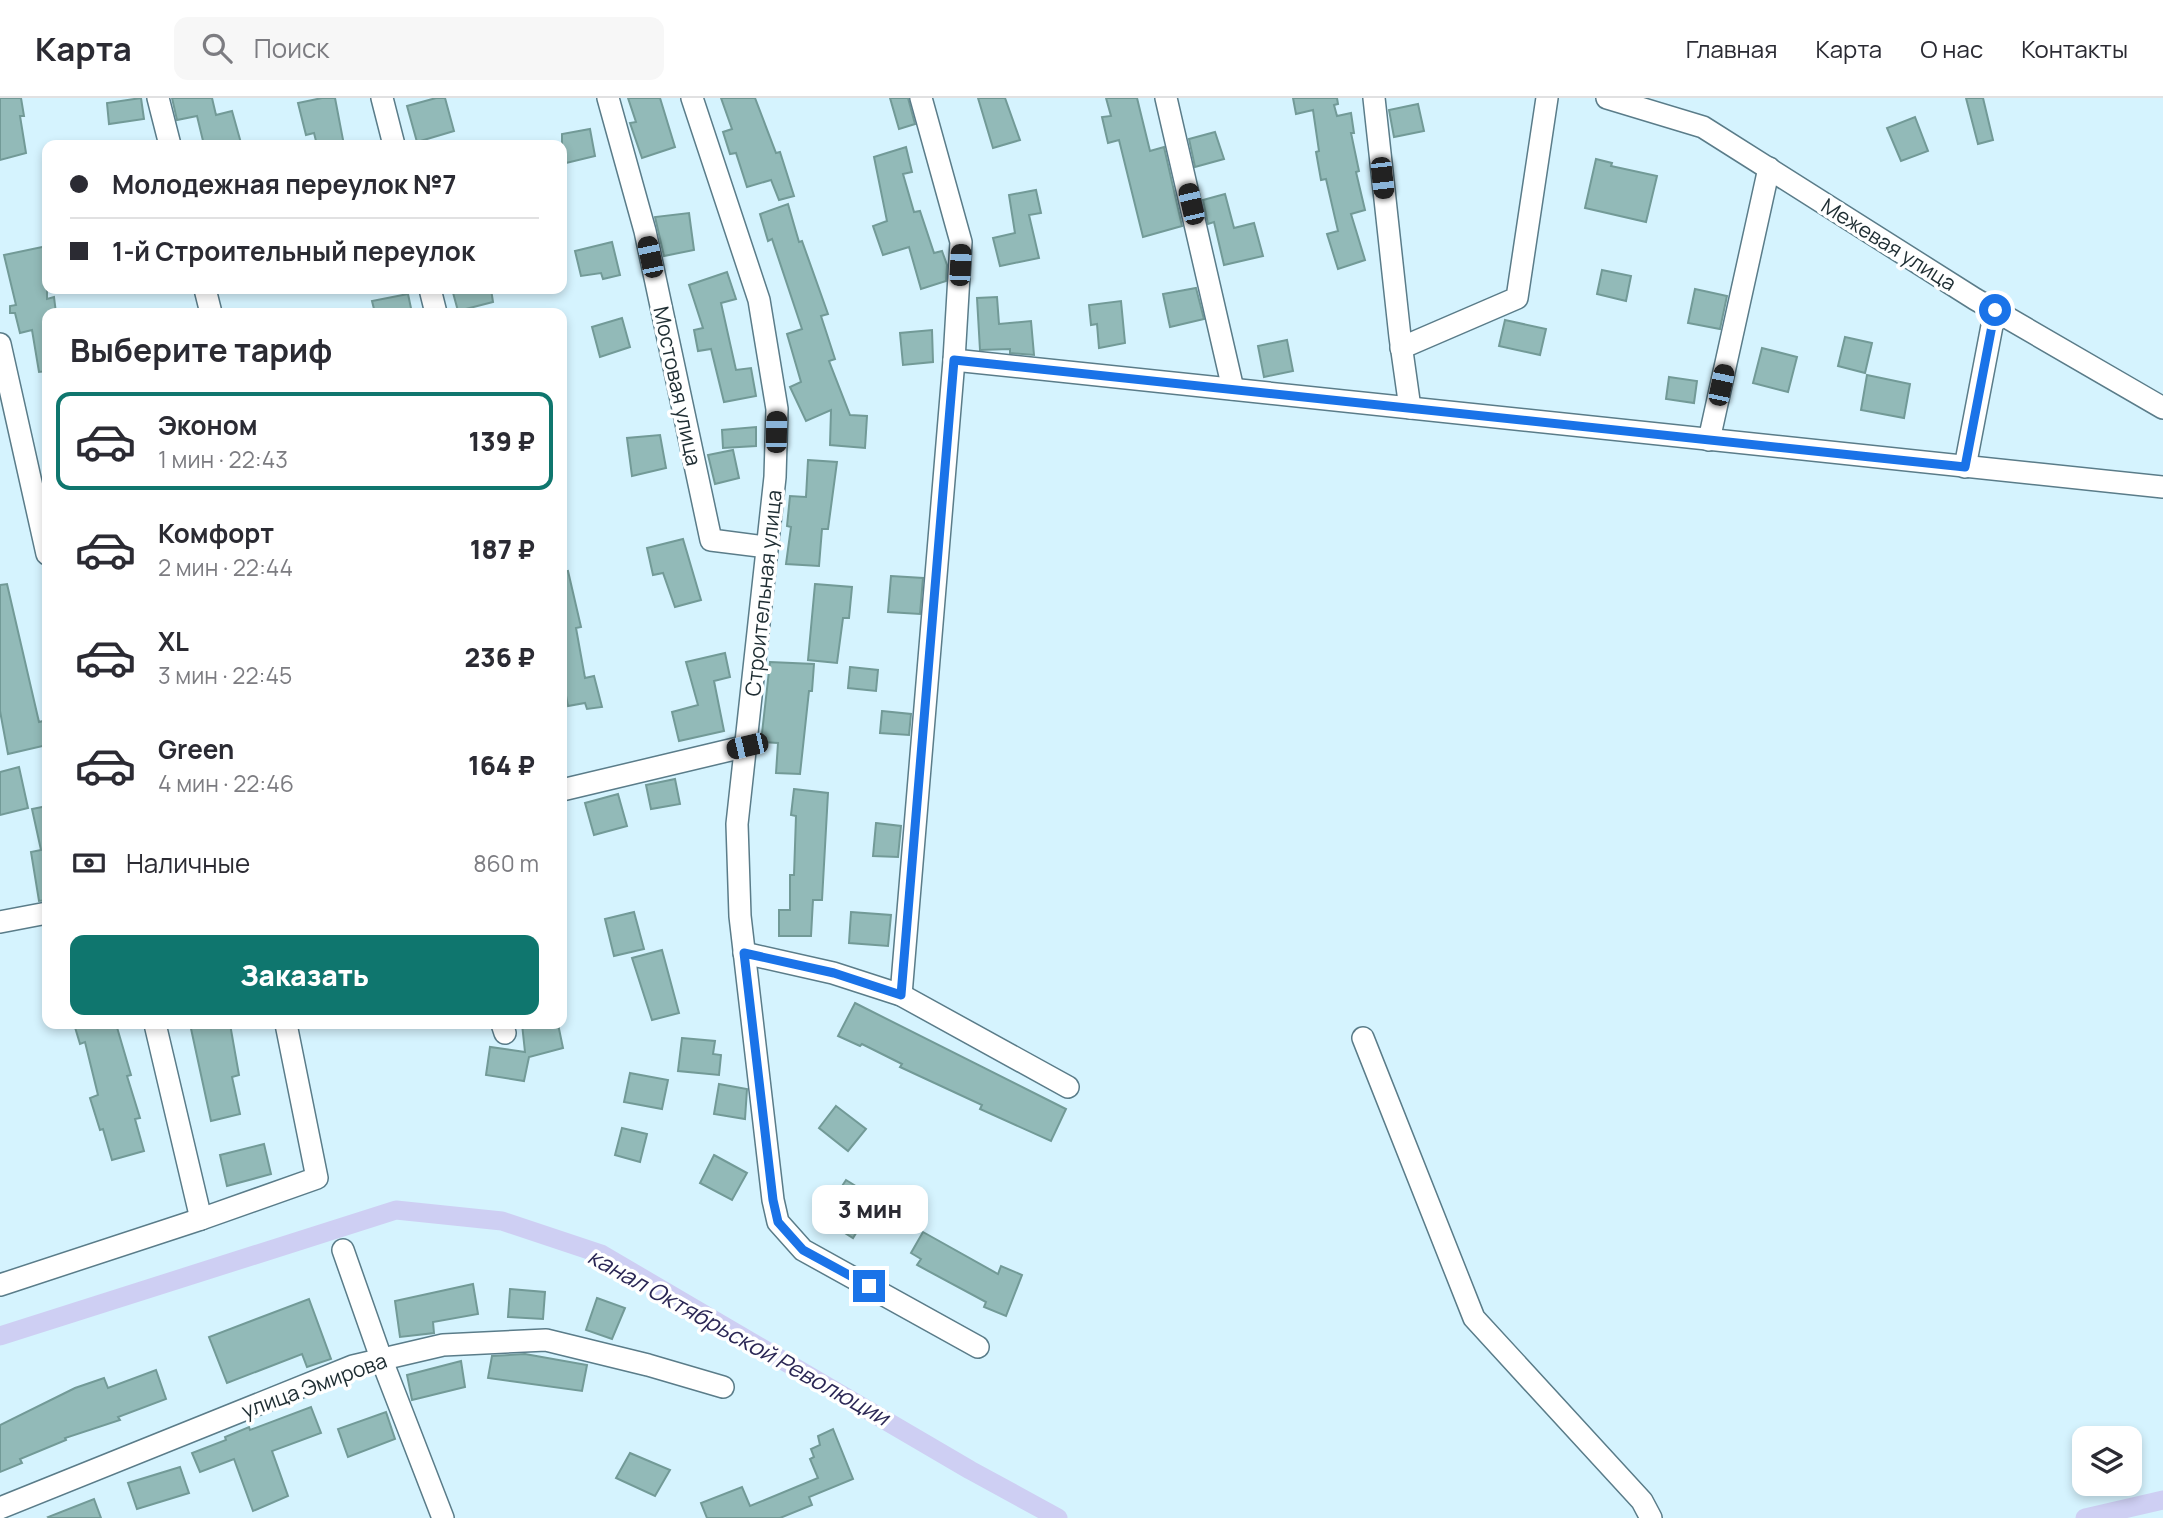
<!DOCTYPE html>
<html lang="ru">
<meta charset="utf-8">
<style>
body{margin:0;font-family:Manrope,sans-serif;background:#f7f7f7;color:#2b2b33;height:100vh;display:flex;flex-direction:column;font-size:26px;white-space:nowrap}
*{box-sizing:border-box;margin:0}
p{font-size:23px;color:#7c7c81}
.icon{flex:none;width:38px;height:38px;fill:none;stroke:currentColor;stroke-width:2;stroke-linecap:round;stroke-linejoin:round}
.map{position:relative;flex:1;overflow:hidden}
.side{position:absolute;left:42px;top:210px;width:525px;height:721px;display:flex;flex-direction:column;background:#fff;border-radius:14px;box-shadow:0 4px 10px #0003}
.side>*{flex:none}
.hud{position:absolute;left:42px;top:42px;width:525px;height:154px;border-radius:14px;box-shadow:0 4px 10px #0003;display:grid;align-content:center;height:154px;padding:0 28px;background:#fff}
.tools{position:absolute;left:2072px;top:1328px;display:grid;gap:14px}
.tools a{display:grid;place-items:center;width:70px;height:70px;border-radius:14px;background:#fff;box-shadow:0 4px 10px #0003;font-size:35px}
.end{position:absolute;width:32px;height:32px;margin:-16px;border:9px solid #1a73e8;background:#fff;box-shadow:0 0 0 4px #fff}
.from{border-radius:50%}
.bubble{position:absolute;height:49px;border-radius:14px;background:#fff;box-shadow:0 4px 10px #0003;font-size:23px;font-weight:800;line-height:49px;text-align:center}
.car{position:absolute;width:21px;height:42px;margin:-21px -10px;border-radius:9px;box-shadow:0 0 5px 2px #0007;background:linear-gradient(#222 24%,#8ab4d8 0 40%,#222 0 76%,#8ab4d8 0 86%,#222 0)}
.hud b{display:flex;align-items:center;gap:24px;height:66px;font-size:26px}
.hud b+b{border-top:2px solid #e1e1e2}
.hud i{width:18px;height:18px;background:#2b2b33}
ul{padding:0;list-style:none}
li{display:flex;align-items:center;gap:21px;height:98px;margin:0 14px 10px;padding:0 14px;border:4px solid transparent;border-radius:14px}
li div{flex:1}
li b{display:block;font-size:26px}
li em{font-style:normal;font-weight:800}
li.current{border-color:#0f766e}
li>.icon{width:63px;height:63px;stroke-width:1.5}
h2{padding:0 28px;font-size:32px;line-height:84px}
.pay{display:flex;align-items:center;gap:18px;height:77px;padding:0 28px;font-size:26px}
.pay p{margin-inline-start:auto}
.action{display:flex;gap:14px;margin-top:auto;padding:14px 28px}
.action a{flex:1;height:80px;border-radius:14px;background:#0f766e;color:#fff;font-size:28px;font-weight:800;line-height:80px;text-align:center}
header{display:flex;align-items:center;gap:42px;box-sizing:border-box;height:98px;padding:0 35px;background:#fff;border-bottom:2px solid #e1e1e2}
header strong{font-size:33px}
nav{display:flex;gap:38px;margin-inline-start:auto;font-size:24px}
.search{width:490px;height:63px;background:#f7f7f7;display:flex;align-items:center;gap:18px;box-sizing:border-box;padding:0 24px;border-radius:14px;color:#7c7c81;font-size:26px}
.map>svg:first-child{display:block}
</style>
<header>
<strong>Карта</strong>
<div class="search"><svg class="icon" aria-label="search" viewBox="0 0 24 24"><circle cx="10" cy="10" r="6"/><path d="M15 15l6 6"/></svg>Поиск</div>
<nav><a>Главная</a><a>Карта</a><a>О нас</a><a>Контакты</a></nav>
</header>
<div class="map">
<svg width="2163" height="1420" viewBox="0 0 2163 1420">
<rect width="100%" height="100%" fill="#d5f3fe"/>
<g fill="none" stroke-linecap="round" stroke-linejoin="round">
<g stroke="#cecff3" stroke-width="19">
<path d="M0,1238L396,1112L502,1123L601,1156L970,1372L1058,1420"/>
<path d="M2085,1420L2163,1402"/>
</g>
</g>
<g fill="#92bab8" stroke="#729a97" stroke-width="2">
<path d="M0,0H21L24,18H20L26,55L0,62Z"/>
<path d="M141,0L144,21L109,26L107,5Z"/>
<path d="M172,0H212L216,17L232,13L241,45L204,47L197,18L177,22Z"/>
<path d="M322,0H335L344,47H317L314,35L306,37L298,5Z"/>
<path d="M436,0H445L454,33L417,44L407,8Z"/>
<path d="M628,0H660L675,49L642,60L630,25L636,24Z"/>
<path d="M721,0H755L776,55L780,54L794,98L779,102L771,82L747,89L736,55L730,56L723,34L732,31Z"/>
<path d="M890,0H908L915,26L899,31Z"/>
<path d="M978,0H1005L1020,42L993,50Z"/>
<path d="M1106,0H1137L1150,53L1164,49L1182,128L1143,139L1119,42L1108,45L1102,19L1111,18Z"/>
<path d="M1293,0H1337L1338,6L1334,7L1337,18L1351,15L1354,35H1351L1359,73L1356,74L1365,112L1351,116L1365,162L1338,171L1327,136L1338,133L1326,81L1321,82L1316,54L1319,53L1313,12L1296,16Z"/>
<path d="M1966,0H1983L1993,42L1978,46Z"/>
<path d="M1418,6L1424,33L1394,39L1389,12Z"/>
<path d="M1915,19L1928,53L1901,63L1887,30Z"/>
<path d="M590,31L595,58L562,66V36Z"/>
<path d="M1215,34L1224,61L1195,69L1189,41Z"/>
<path d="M906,49L912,74L903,76L914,114L920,113L934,155L942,153L947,167L946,183L921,191L909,149L883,157L873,128L887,123L874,59Z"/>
<path d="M1596,61L1612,65L1611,68L1657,78L1646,124L1585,110Z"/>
<path d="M1036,92L1041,115L1029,117L1039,160L1000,168L993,140L1015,135L1009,97Z"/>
<path d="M1225,96L1234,130L1254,125L1263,158L1224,167L1214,124L1208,126L1203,102Z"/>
<path d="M788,106L799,144L802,143L828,216L821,218L835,261L829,263L850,317L867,318L865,350L830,347L831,312L806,323L790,289L801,284L787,236L802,231L772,141L768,143L760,116Z"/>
<path d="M689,115L694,152L664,158L655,119Z"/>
<path d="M612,144L620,177L603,181L601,175L581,178L575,153Z"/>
<path d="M47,148V201L54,199L56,215H47V273L39,274L32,232L20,235L15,215H10V208L16,207L4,157Z"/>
<path d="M1602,172L1631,178L1626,203L1597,196Z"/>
<path d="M727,174L736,201L721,205L736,272L751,270L756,298L724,304L711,251L698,253L694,232L703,230L689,187Z"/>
<path d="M1196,190L1204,221L1170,229L1163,196Z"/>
<path d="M452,191H491L493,204L458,213Z"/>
<path d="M1695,191L1727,198L1720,231L1688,225Z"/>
<path d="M408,196L412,215H375L372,203Z"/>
<path d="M997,199L999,226L1031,223L1034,257L1010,255V251L980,252L977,200Z"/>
<path d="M1121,203L1125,245L1099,250L1097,226L1091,227L1089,207Z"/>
<path d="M622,220L630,249L600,259L592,229Z"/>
<path d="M1505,222L1546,231L1540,257L1499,248Z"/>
<path d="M932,232L933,264L903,267L900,235Z"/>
<path d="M1845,239L1872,245L1865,275L1838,268Z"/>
<path d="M1287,242L1293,273L1264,279L1258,248Z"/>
<path d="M1762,250L1797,259L1788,294L1753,285Z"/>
<path d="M1867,277L1910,286L1904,320L1861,312Z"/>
<path d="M1669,279L1697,283L1694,305L1666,301Z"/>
<path d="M756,329V348L723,350L722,332Z"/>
<path d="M660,337L666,370L632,378L627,340Z"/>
<path d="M733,352L739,380L715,386L708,357Z"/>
<path d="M808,362L837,364L828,431H822L819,468L786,466L791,429L787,428L790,398L806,399Z"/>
<path d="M683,441L701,502L675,509L663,475L653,477L647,450Z"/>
<path d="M568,473L581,529L576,530L585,580L594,578L602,609L587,611L585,605L568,608L562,577V474Z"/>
<path d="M891,478L923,480L920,516L888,514Z"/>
<path d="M7,486L39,624L43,623L47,642V647L8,656L0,613V487Z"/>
<path d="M815,486L852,489L849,520H843L837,565L808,562Z"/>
<path d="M725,555L730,579L714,583L724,633L679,643L672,614L698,607L686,564Z"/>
<path d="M770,564L814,566L812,593H809L800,676L776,675L778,645L761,644Z"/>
<path d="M850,569L878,572L876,593L848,590Z"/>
<path d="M882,613L911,616L909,637L880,635Z"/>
<path d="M19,669L28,710L0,717V674Z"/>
<path d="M675,681L680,706L651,711L646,687Z"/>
<path d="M794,691L828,695L822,802H813L811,838H779V812H790V777H794L796,718L791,717Z"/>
<path d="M618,696L627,728L594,737L585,705Z"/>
<path d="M47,708V802L39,803L31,754L41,752L32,711Z"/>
<path d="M876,725L901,728L898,759L873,758Z"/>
<path d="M634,814L644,851L614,858L605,821Z"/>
<path d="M851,814L891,817L888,848L849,845Z"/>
<path d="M662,852L679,915L652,922L632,860Z"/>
<path d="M855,905L1066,1011L1051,1043L980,1011L982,1007L900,969L902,966L862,946L860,948L838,938Z"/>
<path d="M74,926H116L131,977L127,978L140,1020L135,1021L144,1053L112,1062L103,1031L100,1032L90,1000L98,997L85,944L80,946Z"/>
<path d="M190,926H230L239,977L232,979L240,1016L211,1023Z"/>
<path d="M522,926H558L563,950L529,959L524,983L486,977L490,949L525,954Z"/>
<path d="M682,940L715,943L713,956L721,957L719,977L678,973Z"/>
<path d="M630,975L668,982L662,1011L624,1004Z"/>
<path d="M719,986L747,991L745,1021L714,1016Z"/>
<path d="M836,1008L866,1031L848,1053L819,1030Z"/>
<path d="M622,1030L647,1036L640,1064L615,1057Z"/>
<path d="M264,1046L271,1076L227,1088L220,1057Z"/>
<path d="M714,1057L747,1075L732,1102L700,1085Z"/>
<path d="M846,1082L877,1101L853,1140L821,1120Z"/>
<path d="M923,1134L998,1176L1001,1168L1022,1177L1006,1218L984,1209L986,1204L917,1167L921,1161L911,1155Z"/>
<path d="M473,1186L478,1216L433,1224L434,1235L400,1239L395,1203Z"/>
<path d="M510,1191L545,1194L543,1221L508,1219Z"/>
<path d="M597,1200L625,1210L612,1241L586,1232Z"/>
<path d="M309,1201L331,1261L307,1269L302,1256L227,1285L209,1239Z"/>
<path d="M525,1256L587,1267L582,1293L488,1280L492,1258Z"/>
<path d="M461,1263L465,1289L412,1302L407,1277Z"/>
<path d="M156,1272L166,1301L118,1319L120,1322L65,1340L66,1342L20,1361L22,1365L0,1374V1327L75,1290L104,1280L108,1290Z"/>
<path d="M311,1309L321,1335L272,1353L288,1398L253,1413L234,1361L200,1374L192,1355L226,1342L225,1339L249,1329L250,1332Z"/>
<path d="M386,1314L395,1341L348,1359L338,1331Z"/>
<path d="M833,1331L853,1381L809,1399L812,1407L780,1420H707L701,1405L742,1389L750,1408L818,1380L810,1361L814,1359L811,1351L820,1347L818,1338Z"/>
<path d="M630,1355L670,1372L655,1398L616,1380Z"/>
<path d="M180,1369L189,1395L137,1411L128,1385Z"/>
<path d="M94,1401L101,1420H49L48,1419Z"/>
</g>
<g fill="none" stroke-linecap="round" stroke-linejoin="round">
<defs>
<g id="minor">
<path d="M158,0L170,47"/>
<path d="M382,0L394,47"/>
<path d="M608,0L645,133L711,442L766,449"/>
<path d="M692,0L759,202L777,311L775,379L737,726L740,818L773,1102L778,1124L803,1152L978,1249"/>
<path d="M1166,0L1233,291"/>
<path d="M1374,0L1400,239L1410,310"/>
<path d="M1607,0L1703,29L1975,201L2163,310"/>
<path d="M205,191L211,215"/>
<path d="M430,191L436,215"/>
<path d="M0,246L47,456"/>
<path d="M1401,250L1517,200L1547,0"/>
<path d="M954,262L2163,389"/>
<path d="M1709,342L1769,70"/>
<path d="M1965,369L1995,212"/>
<path d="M562,692L747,648"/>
<path d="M0,824L47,815"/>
<path d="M744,855L833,875L901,897L1068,989"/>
<path d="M901,897L954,262L961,144L921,0"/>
<path d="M155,926L201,1121"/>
<path d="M502,926L505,935"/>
<path d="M1363,940L1474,1220L1642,1403L1651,1420"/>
<path d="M343,1152L381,1260L443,1420"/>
<path d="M0,1187L201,1121L317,1080L286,926"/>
<path d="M0,1410L353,1268L443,1247L546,1242L648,1267L723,1289"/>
</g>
</defs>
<use href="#minor" stroke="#5a7c89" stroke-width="24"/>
<use href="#minor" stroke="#fff" stroke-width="21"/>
</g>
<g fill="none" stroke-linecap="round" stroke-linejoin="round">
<path stroke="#1a73e8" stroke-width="9" d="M869,1188L803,1152L778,1124L773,1102L744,855L834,875L901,897L954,262L1965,369L1995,212"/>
</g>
<g text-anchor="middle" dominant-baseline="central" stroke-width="7" stroke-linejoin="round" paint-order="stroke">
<g font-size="21" fill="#1e2d32" stroke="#fff">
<text transform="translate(1889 146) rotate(32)">Межевая улица</text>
<text transform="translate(678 288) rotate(78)">Мостовая улица</text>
<text transform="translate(763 495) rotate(-84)">Строительная улица</text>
<text transform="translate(314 1287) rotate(-20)">улица Эмирова</text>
</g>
<g font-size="23" font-style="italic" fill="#2b2755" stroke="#fff">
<text transform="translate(739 1238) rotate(29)">канал Октябрьской Революции</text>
</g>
</g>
</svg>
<div class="tools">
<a><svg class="icon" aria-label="layers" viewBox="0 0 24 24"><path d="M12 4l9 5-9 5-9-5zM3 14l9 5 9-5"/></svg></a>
</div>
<i class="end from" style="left:1995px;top:212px"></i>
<i class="end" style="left:869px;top:1188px"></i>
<div class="bubble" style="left:812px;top:1087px;width:116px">3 мин</div>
<i class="car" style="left:1382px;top:80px;rotate:174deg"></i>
<i class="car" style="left:1191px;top:106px;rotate:347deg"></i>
<i class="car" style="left:650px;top:159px;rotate:348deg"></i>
<i class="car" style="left:960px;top:167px;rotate:3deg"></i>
<i class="car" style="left:1721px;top:287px;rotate:12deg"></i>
<i class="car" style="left:776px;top:334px;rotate:1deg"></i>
<i class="car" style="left:747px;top:648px;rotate:257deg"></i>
<div class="hud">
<b><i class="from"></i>Молодежная переулок №7</b>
<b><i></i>1-й Строительный переулок</b>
</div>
<section class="side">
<h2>Выберите тариф</h2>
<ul>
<li class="current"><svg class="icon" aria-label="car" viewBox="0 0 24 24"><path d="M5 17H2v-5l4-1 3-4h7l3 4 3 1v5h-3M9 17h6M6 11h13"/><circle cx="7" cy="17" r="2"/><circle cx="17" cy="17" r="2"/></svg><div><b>Эконом</b><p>1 мин · 22:43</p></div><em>139 ₽</em></li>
<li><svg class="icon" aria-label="car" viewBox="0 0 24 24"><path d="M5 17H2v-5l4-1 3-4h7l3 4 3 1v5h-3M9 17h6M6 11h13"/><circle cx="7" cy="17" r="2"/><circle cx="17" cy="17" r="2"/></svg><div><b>Комфорт</b><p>2 мин · 22:44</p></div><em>187 ₽</em></li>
<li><svg class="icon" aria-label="car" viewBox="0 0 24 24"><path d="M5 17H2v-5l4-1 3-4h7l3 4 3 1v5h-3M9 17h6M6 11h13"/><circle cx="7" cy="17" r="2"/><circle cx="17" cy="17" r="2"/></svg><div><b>XL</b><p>3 мин · 22:45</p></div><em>236 ₽</em></li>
<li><svg class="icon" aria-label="car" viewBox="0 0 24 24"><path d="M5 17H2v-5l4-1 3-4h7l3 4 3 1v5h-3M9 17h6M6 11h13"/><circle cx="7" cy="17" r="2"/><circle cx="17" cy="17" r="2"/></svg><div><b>Green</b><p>4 мин · 22:46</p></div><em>164 ₽</em></li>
</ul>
<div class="pay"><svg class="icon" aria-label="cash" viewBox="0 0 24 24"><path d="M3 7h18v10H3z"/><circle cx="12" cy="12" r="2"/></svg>Наличные<p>860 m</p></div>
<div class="action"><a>Заказать</a></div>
</section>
</div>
